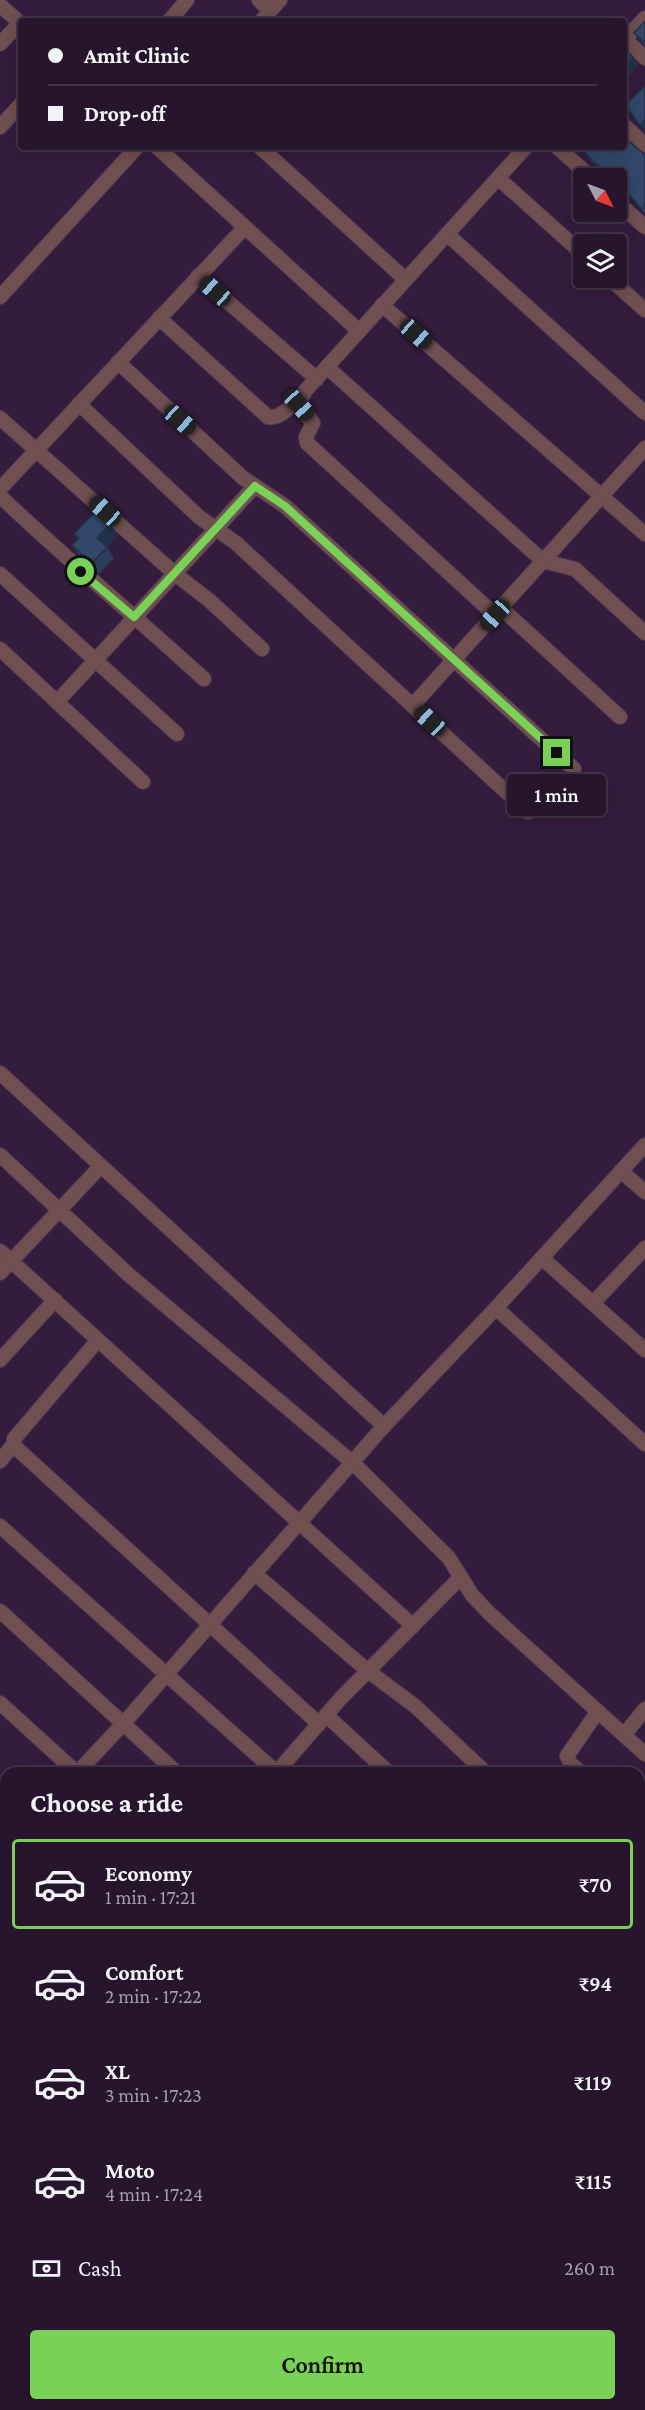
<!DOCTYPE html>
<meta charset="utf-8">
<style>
body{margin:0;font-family:"Crimson Pro",serif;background:#2f1e35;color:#f1f3f6;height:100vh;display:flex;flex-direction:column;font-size:22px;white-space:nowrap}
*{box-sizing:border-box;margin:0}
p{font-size:20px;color:#a49faa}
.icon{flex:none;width:33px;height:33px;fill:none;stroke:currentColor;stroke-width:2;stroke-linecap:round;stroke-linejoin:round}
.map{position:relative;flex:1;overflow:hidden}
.sheet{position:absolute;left:0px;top:1767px;width:645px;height:644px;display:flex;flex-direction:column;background:#27152d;border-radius:18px 18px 0 0;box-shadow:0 3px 15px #0003,0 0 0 2px #433449}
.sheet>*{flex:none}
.hud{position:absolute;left:18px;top:18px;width:609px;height:132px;border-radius:6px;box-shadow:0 3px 15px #0003,0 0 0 2px #433449;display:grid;align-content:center;height:132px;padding:0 30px;background:#27152d}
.needle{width:39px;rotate:132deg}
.buttons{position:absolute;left:573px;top:168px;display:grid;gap:12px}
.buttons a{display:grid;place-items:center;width:54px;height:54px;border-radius:6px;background:#27152d;box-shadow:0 3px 15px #0003,0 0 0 2px #433449;font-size:30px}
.end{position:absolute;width:27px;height:27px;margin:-14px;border:8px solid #79d157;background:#111;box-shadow:0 0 0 3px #111}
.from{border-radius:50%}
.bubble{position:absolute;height:42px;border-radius:6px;background:#27152d;box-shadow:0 3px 15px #0003,0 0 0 2px #433449;font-size:20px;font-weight:600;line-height:42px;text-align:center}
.car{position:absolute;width:18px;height:36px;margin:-18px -9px;border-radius:8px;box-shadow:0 0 4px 2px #0007;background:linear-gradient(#222 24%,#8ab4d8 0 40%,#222 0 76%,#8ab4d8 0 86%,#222 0)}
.hud b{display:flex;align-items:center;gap:21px;height:57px;font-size:22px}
.hud b+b{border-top:2px solid #433449}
.hud i{width:15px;height:15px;background:#f1f3f6}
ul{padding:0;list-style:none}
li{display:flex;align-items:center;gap:18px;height:90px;margin:0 12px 9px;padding:0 18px;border:3px solid transparent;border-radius:6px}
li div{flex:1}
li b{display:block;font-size:22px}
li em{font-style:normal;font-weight:600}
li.current{border-color:#79d157}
li>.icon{width:54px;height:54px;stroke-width:1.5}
h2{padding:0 30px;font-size:27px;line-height:72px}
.pay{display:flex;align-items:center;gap:15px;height:66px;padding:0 30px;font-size:22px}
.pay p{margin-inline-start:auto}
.cta{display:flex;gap:12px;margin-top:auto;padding:12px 30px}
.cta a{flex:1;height:69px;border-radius:6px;background:#79d157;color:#111;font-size:24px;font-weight:600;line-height:69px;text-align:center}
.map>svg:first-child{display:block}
</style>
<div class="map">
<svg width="645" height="2410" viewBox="0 0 645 2410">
<rect width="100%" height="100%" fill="#341c3c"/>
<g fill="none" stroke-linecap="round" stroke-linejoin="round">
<defs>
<g id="minor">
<path d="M259,0L270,11"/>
<path d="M0,5L21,24"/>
<path d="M169,21L187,0"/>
<path d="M261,21L280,0"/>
<path d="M625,39L645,58"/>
<path d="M624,40L645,18"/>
<path d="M0,44L20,23"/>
<path d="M624,125L645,145"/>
<path d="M0,127L21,104"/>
<path d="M157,147L359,331"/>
<path d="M260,147L405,279"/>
<path d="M557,147L592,178"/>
<path d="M498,178L584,255"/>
<path d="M616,201L645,227"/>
<path d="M447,234L645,413"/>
<path d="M198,276L317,379"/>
<path d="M609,278L645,310"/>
<path d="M0,297L137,147"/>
<path d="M382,305L645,534"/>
<path d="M159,318L268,417C280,419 291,406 300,399"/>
<path d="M118,362L243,478L285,506L574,769"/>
<path d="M327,367L543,561L575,569L645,633"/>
<path d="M79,404L199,517L236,543L528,812"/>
<path d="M0,418L174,573L210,601L262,649"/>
<path d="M0,489L245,227"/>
<path d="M0,496C66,559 137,618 204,679"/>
<path d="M0,574L177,734"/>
<path d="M501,608L620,717"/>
<path d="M495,615L307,443L306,437L313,423L299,405L305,391L526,147"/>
<path d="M0,649L143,782"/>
<path d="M57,702L255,486"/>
<path d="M413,705L645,448"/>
<path d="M0,1073L384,1426"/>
<path d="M0,1155L129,1275L353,1463L449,1558L472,1595L489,1613L645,1754"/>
<path d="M621,1171L645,1192"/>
<path d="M0,1251L413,1626"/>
<path d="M542,1258L645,1350"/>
<path d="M0,1273L101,1166"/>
<path d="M593,1303L645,1248"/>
<path d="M496,1308L645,1444"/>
<path d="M98,1340L14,1439L13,1445L319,1724"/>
<path d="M0,1360L55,1300"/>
<path d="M0,1461L13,1445"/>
<path d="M0,1526L276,1772"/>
<path d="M254,1573L368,1671L415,1706L486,1773"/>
<path d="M0,1611L177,1773"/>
<path d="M0,1703L77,1773"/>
<path d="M326,1715L389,1773"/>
<path d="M624,1735L645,1709"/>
<path d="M77,1773L123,1724L384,1426L496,1308L645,1145"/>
<path d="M276,1773L341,1698L461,1577"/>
<path d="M581,1773L570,1763L567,1756L598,1711"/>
<path d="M0,1793L6,1798"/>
<path d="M639,1826L645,1832"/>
<path d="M0,1882L6,1888"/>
<path d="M639,1913L645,1919"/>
<path d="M0,1977L6,1983"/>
<path d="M639,2020L645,2014"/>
<path d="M0,2059L6,2053"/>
<path d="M639,2095L645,2089"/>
<path d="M0,2189L6,2183"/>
<path d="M639,2241L645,2247"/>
<path d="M0,2323L6,2317"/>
<path d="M639,2346L645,2352"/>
<path d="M8,2404L15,2410"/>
<path d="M133,2404L140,2410"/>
<path d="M239,2404L245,2410"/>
<path d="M428,2404L434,2410"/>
<path d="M582,2404L588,2410"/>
<path d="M360,2410L364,2404"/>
</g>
</defs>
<use href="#minor" stroke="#4f3857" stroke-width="16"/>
<use href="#minor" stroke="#6f4f4f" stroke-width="14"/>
</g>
<g fill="#2a3e5b">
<path d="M645,21V46L640,41L634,33Z"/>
<path d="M585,153L645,155V214L631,197L628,200L616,186V178H610L591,161Z"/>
<path d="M110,524L118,535L107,547L114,558L99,574L79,556L72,545L78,539L74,534Z"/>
</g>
<g fill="#22324a">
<path d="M633,57L639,64L624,82V68Z"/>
<path d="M645,119V132L640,125Z"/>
<path d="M625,189L631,197L628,200L623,192Z"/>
<path d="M110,524L118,535L105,549L97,538Z"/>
</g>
<g fill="#31486a" stroke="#22324a" stroke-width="1.5">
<path d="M645,21V40L644,42L634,33Z"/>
<path d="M624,48L633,57L624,68Z"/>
<path d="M645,86V119L640,125L625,105Z"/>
<path d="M624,137L645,155V205L641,209L625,189L623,192L616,185V178H611L606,172L585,153L589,147H624Z"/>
<path d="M96,511L110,524L97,538L107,547L92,563L72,545L79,538L74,534Z"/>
</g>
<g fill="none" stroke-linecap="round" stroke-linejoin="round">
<path stroke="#79d157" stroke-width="8" d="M81,572L134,617L255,486L285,506L557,753"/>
</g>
</svg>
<div class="buttons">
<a><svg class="needle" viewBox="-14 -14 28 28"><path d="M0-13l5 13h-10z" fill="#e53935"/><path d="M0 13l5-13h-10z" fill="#a49faa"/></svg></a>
<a><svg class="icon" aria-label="layers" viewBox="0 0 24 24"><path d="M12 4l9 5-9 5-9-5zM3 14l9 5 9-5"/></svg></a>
</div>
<i class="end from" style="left:81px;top:572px"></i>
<i class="end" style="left:557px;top:753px"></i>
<div class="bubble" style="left:507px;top:774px;width:99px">1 min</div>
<i class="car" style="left:215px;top:291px;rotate:311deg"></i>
<i class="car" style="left:416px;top:334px;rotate:131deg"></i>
<i class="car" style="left:299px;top:405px;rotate:138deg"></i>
<i class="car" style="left:180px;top:420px;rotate:132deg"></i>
<i class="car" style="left:105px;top:511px;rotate:312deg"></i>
<i class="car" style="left:495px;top:615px;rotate:222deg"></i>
<i class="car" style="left:430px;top:721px;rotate:313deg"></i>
<div class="hud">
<b><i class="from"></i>Amit Clinic</b>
<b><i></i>Drop-off</b>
</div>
<section class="sheet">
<h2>Choose a ride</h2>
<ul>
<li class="current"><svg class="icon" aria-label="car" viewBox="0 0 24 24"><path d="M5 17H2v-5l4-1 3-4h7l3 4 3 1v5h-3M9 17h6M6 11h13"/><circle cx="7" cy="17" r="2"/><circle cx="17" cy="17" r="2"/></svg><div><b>Economy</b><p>1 min · 17:21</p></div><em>₹70</em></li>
<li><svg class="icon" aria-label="car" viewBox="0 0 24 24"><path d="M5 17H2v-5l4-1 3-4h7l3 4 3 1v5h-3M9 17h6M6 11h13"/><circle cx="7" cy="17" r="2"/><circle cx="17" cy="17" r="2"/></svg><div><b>Comfort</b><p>2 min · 17:22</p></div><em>₹94</em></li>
<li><svg class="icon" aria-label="car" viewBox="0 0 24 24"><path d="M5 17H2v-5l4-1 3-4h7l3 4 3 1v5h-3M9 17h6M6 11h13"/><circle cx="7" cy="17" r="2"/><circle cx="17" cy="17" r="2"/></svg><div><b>XL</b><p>3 min · 17:23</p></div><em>₹119</em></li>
<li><svg class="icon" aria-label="car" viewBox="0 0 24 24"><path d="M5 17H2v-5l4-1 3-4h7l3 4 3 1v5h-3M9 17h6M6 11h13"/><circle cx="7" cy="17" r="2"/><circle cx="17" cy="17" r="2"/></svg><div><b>Moto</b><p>4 min · 17:24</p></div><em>₹115</em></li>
</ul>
<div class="pay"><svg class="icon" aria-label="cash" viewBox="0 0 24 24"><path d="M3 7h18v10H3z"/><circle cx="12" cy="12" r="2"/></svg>Cash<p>260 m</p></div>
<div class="cta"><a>Confirm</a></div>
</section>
</div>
